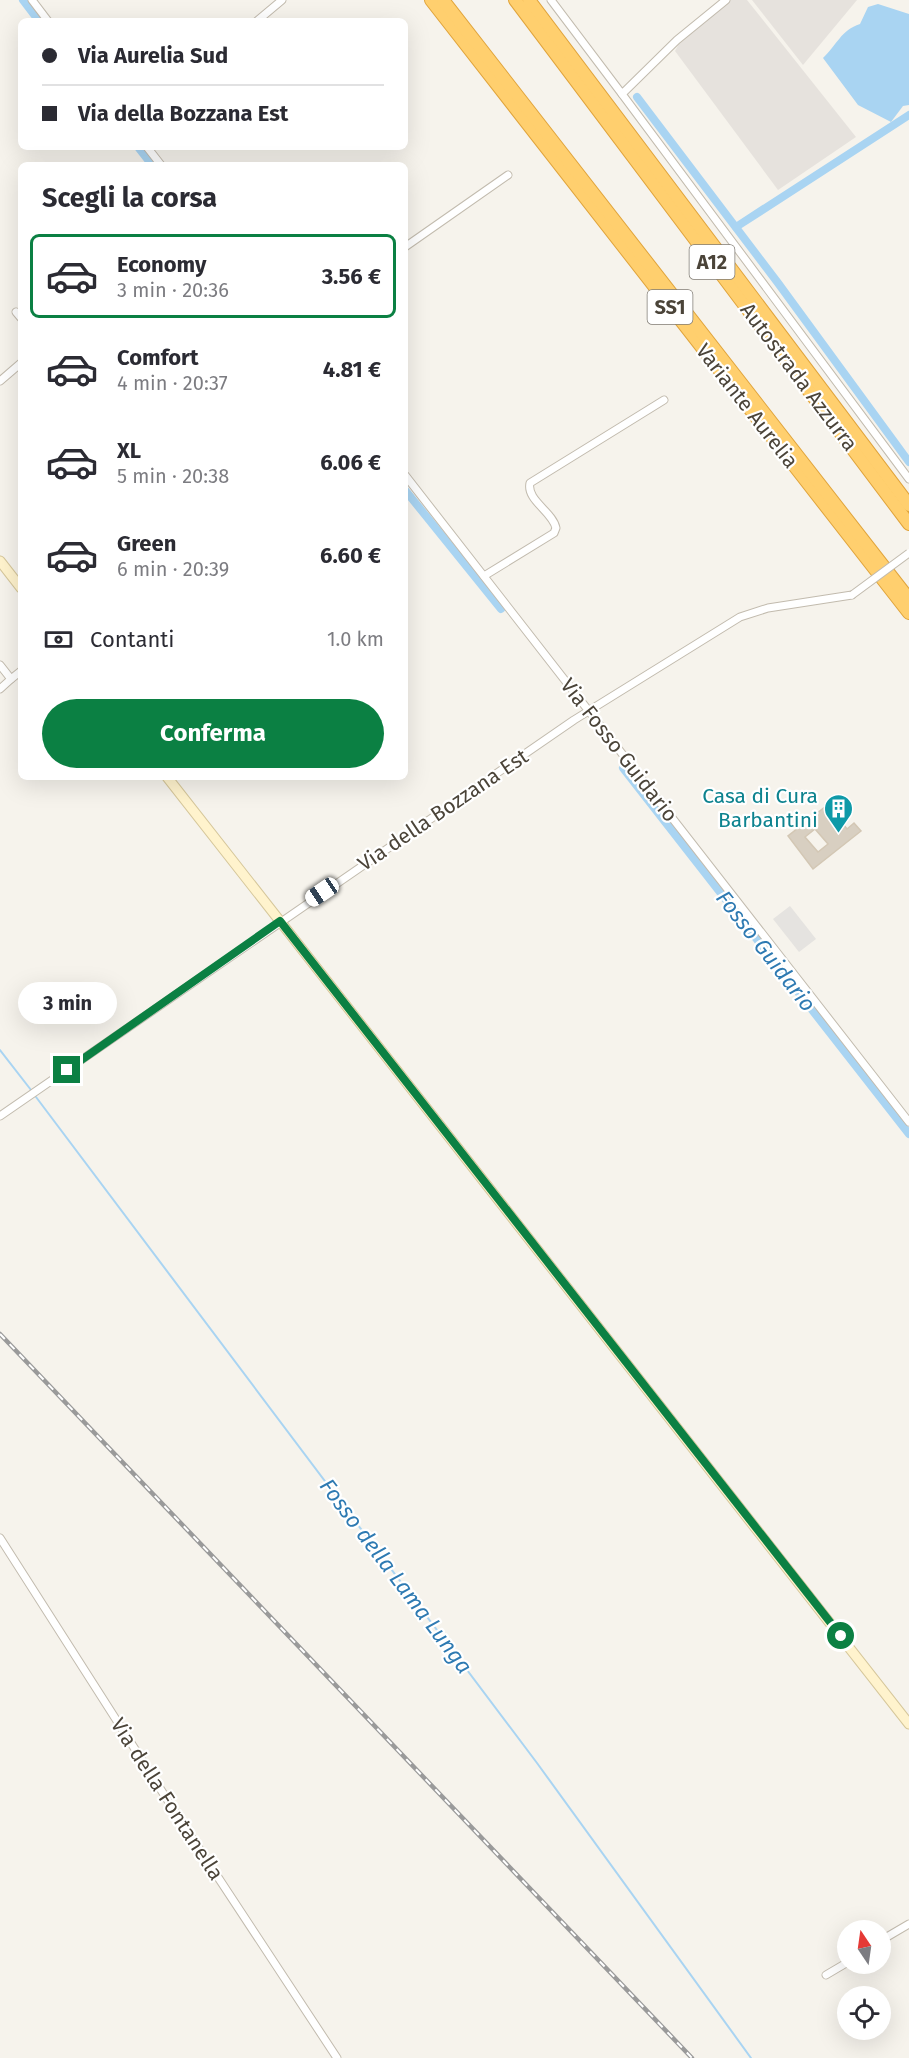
<!DOCTYPE html>
<html lang="it">
<meta charset="utf-8">
<style>
body{margin:0;font-family:"Fira Sans",sans-serif;background:#f7f7f7;color:#2b2b33;height:100vh;display:flex;flex-direction:column;font-size:22px;white-space:nowrap}
*{box-sizing:border-box;margin:0}
p{font-size:20px;color:#7c7c81}
.icon{flex:none;width:33px;height:33px;fill:none;stroke:currentColor;stroke-width:2;stroke-linecap:round;stroke-linejoin:round}
.map{position:relative;flex:1;overflow:hidden}
.side{position:absolute;left:18px;top:162px;width:390px;height:618px;display:flex;flex-direction:column;background:#fff;border-radius:9px;box-shadow:0 6px 24px #0002}
.side>*{flex:none}
.top-card{position:absolute;left:18px;top:18px;width:390px;height:132px;border-radius:9px;box-shadow:0 6px 24px #0002;display:grid;align-content:center;height:132px;padding:0 24px;background:#fff}
.needle{width:39px;rotate:347deg}
.fabs{position:absolute;left:837px;top:1920px;display:grid;gap:12px}
.fabs a{display:grid;place-items:center;width:54px;height:54px;border-radius:50%;background:#fff;box-shadow:0 6px 24px #0002;font-size:30px}
.end{position:absolute;width:27px;height:27px;margin:-14px;border:8px solid #0b8043;background:#fff;box-shadow:0 0 0 3px #fff}
.from{border-radius:50%}
.bubble{position:absolute;height:42px;border-radius:21px;background:#fff;box-shadow:0 6px 24px #0002;font-size:20px;font-weight:700;line-height:42px;text-align:center}
.car{position:absolute;width:18px;height:36px;margin:-18px -9px;border-radius:8px;box-shadow:0 0 4px 2px #0007;background:linear-gradient(#fff 24%,#345 0 40%,#fff 0 76%,#345 0 86%,#fff 0)}
.top-card b{display:flex;align-items:center;gap:21px;height:57px;font-size:22px}
.top-card b+b{border-top:2px solid #e1e1e2}
.top-card i{width:15px;height:15px;background:#2b2b33}
ul{padding:0;list-style:none}
li{display:flex;align-items:center;gap:18px;height:84px;margin:0 12px 9px;padding:0 12px;border:3px solid transparent;border-radius:9px}
li div{flex:1}
li b{display:block;font-size:22px}
li em{font-style:normal;font-weight:700}
li.selected{border-color:#0b8043}
li>.icon{width:54px;height:54px;stroke-width:1.5}
h2{padding:0 24px;font-size:27px;line-height:72px}
.pay{display:flex;align-items:center;gap:15px;height:66px;padding:0 24px;font-size:22px}
.pay p{margin-inline-start:auto}
.primary-button{display:flex;gap:12px;margin-top:auto;padding:12px 24px}
.primary-button a{flex:1;height:69px;border-radius:36px;background:#0b8043;color:#fff;font-size:24px;font-weight:700;line-height:69px;text-align:center}
.map>svg:first-child{display:block}
</style>
<div class="map">
<svg width="909" height="2058" viewBox="0 0 909 2058">
<rect width="100%" height="100%" fill="#f6f3ec"/>
<g fill="#e6e2dd">
<path d="M730,0H747L856,137L778,190L675,51L680,42Z"/>
<path d="M752,0H857L803,65Z"/>
</g>
<path fill="#e5e3e0" d="M790,906L816,939L799,952L773,919Z"/>
<path fill="#a9d4f2" d="M878,4L909,14V105L903,106L891,122L858,105L823,58C837,45 841,30 860,24L868,7Z"/>
<g fill="none" stroke-linecap="round" stroke-linejoin="round">
<g stroke="#a9d4f2" stroke-width="2">
<path d="M0,1050L31,1090"/>
<path d="M36,1097L537,1763L751,2058"/>
</g>
<g stroke="#a9d4f2" stroke-width="8">
<path d="M23,0L39,21"/>
<path d="M637,97L778,283L909,462"/>
<path d="M138,147L152,165"/>
<path d="M736,227L909,115"/>
<path d="M405,490L501,609"/>
<path d="M623,768L909,1134"/>
</g>
</g>
<path fill="#d8cfc1" stroke="#d3c7b4" stroke-width="1.5" fill-rule="evenodd" d="M835,799L840,806L833,811L847,829L854,823L861,831L813,869L788,836ZM815,829L828,844L818,852L805,837Z"/>
<g fill="none" stroke-linecap="round" stroke-linejoin="round">
<defs>
<g id="street">
<path d="M32,0L48,21"/>
<path d="M551,0L622,94L677,40L726,0"/>
<path d="M257,21L282,0"/>
<path d="M622,94L909,479"/>
<path d="M147,147L161,165"/>
<path d="M405,247L508,175"/>
<path d="M16,312L21,318"/>
<path d="M0,381L21,363"/>
<path d="M405,475L909,1122"/>
<path d="M484,576L554,533L556,528C553,512 526,500 530,483L664,400"/>
<path d="M0,665L11,679L21,671"/>
<path d="M0,689L11,679"/>
<path d="M0,1116L574,720L740,617L768,608L852,595"/>
<path d="M0,1538L179,1818L337,2058"/>
<path d="M880,1941L909,1924"/>
<path d="M826,1975L848,1962"/>
</g>
<g id="secondary">
<path d="M0,561L21,588"/>
<path d="M167,777L909,1724"/>
</g>
<g id="highway">
<path d="M431,0L909,613"/>
<path d="M443,0L909,599"/>
<path d="M515,0L909,524"/>
<path d="M529,0L909,505"/>
</g>
</defs>
<use href="#street" stroke="#c2bbae" stroke-width="9"/>
<use href="#secondary" stroke="#d6c79b" stroke-width="11"/>
<use href="#highway" stroke="#e0a43c" stroke-width="14"/>
<use href="#street" stroke="#fff" stroke-width="7"/>
<use href="#secondary" stroke="#fff3cd" stroke-width="9"/>
<use href="#highway" stroke="#ffcf6e" stroke-width="12"/>
<defs>
<path id="rail" d="M0,1334L692,2058"/>
</defs>
<use href="#rail" stroke="#9a9a9a" stroke-width="4.5"/>
<use href="#rail" stroke="#fff" stroke-width="2" stroke-dasharray="7" stroke-linecap="butt"/>
<defs>
<path id="street-bridge" d="M852,595L909,553"/>
</defs>
<use href="#street-bridge" stroke="#c2bbae" stroke-width="9" stroke-linecap="butt"/>
<use href="#street-bridge" stroke="#fff" stroke-width="7"/>
</g>
<g fill="none" stroke-linecap="round" stroke-linejoin="round">
<path stroke="#0b8043" stroke-width="8" d="M67,1070L280,921L841,1636"/>
</g>
<defs>
<symbol id="building-pin" viewBox="-11 -11 22 30"><path d="M0 17L-7.5 6A9.5 9.5 0 1 1 7.5 6Z" fill="#0f9aa8" stroke="#fff"/><path d="M-4-6H4V6H1V3H-1V6H-4ZM-2.5-4.3h1.7v1.8h-1.7ZM.8-4.3h1.7v1.8H.8ZM-2.5-1h1.7V.8h-1.7ZM.8-1h1.7V.8H.8Z" fill="#fff"/></symbol>
</defs>
<g fill-rule="evenodd">
<use href="#building-pin" x="822" y="792" width="33" height="45"/>
</g>
<g text-anchor="middle" dominant-baseline="central" stroke-width="4.5" stroke-linejoin="round" paint-order="stroke">
<g fill="#fff" stroke="#817c74" stroke-width="1.5">
<rect x="689.5" y="245" width="45" height="34" rx="4.5"/>
<rect x="647.5" y="290" width="45" height="34" rx="4.5"/>
</g>
<g font-size="20" font-weight="bold" fill="#4b4439">
<text x="712" y="262">A12</text>
<text x="670" y="307">SS1</text>
</g>
<g font-size="21" fill="#4b4439" stroke="#fff">
<text transform="translate(799 377) rotate(53)">Autostrada Azzurra</text>
<text transform="translate(747 406) rotate(52)">Variante Aurelia</text>
<text transform="translate(619 750) rotate(52)">Via Fosso Guidario</text>
<text transform="translate(443 810) rotate(-34)">Via della Bozzana Est</text>
<text transform="translate(167 1799) rotate(57)">Via della Fontanella</text>
</g>
<g font-size="21" fill="#0d838f" stroke="#fff" text-anchor="end">
<text x="818" y="796">Casa di Cura<tspan x="818" dy="24">Barbantini</tspan></text>
</g>
<g font-size="22" font-style="italic" fill="#2e7ab2" stroke="#fff">
<text transform="translate(766 951) rotate(52)">Fosso Guidario</text>
<text transform="translate(396 1576) rotate(53)">Fosso della Lama Lunga</text>
</g>
</g>
</svg>
<div class="fabs">
<a><svg class="needle" viewBox="-14 -14 28 28"><path d="M0-13l5 13h-10z" fill="#e53935"/><path d="M0 13l5-13h-10z" fill="#7c7c81"/></svg></a>
<a><svg class="icon" aria-label="locate" viewBox="0 0 24 24"><circle cx="12" cy="12" r="6"/><path d="M12 2v4M12 18v4M2 12h4M18 12h4"/></svg></a>
</div>
<i class="end from" style="left:841px;top:1636px"></i>
<i class="end" style="left:67px;top:1070px"></i>
<div class="bubble" style="left:18px;top:982px;width:99px">3 min</div>
<i class="car" style="left:322px;top:892px;rotate:236deg"></i>
<div class="top-card">
<b><i class="from"></i>Via Aurelia Sud</b>
<b><i></i>Via della Bozzana Est</b>
</div>
<section class="side">
<h2>Scegli la corsa</h2>
<ul>
<li class="selected"><svg class="icon" aria-label="car" viewBox="0 0 24 24"><path d="M5 17H2v-5l4-1 3-4h7l3 4 3 1v5h-3M9 17h6M6 11h13"/><circle cx="7" cy="17" r="2"/><circle cx="17" cy="17" r="2"/></svg><div><b>Economy</b><p>3 min · 20:36</p></div><em>3.56 €</em></li>
<li><svg class="icon" aria-label="car" viewBox="0 0 24 24"><path d="M5 17H2v-5l4-1 3-4h7l3 4 3 1v5h-3M9 17h6M6 11h13"/><circle cx="7" cy="17" r="2"/><circle cx="17" cy="17" r="2"/></svg><div><b>Comfort</b><p>4 min · 20:37</p></div><em>4.81 €</em></li>
<li><svg class="icon" aria-label="car" viewBox="0 0 24 24"><path d="M5 17H2v-5l4-1 3-4h7l3 4 3 1v5h-3M9 17h6M6 11h13"/><circle cx="7" cy="17" r="2"/><circle cx="17" cy="17" r="2"/></svg><div><b>XL</b><p>5 min · 20:38</p></div><em>6.06 €</em></li>
<li><svg class="icon" aria-label="car" viewBox="0 0 24 24"><path d="M5 17H2v-5l4-1 3-4h7l3 4 3 1v5h-3M9 17h6M6 11h13"/><circle cx="7" cy="17" r="2"/><circle cx="17" cy="17" r="2"/></svg><div><b>Green</b><p>6 min · 20:39</p></div><em>6.60 €</em></li>
</ul>
<div class="pay"><svg class="icon" aria-label="cash" viewBox="0 0 24 24"><path d="M3 7h18v10H3z"/><circle cx="12" cy="12" r="2"/></svg>Contanti<p>1.0 km</p></div>
<div class="primary-button"><a>Conferma</a></div>
</section>
</div>
